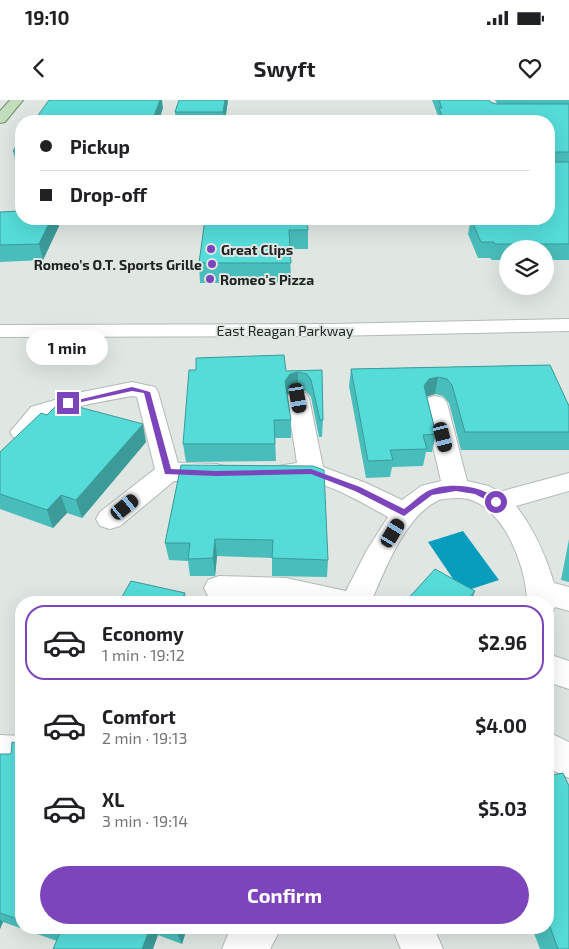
<!DOCTYPE html>
<meta charset="utf-8">
<style>
body{margin:0;font-family:"Exo 2",sans-serif;background:#f6f6f6;color:#202124;height:100vh;display:flex;flex-direction:column;font-size:19px;white-space:nowrap}
*{box-sizing:border-box;margin:0}
p{font-size:16px;color:#757577}
.icon{flex:none;width:28px;height:28px;fill:none;stroke:currentColor;stroke-width:2;stroke-linecap:round;stroke-linejoin:round}
.map{position:relative;flex:1;overflow:hidden}
.details{position:absolute;left:15px;top:496px;width:539px;height:338px;display:flex;flex-direction:column;background:#fff;border-radius:20px;box-shadow:0 5px 20px #0002}
.details>*{flex:none}
.top-card{position:absolute;left:15px;top:15px;width:540px;height:110px;border-radius:20px;box-shadow:0 5px 20px #0002;display:grid;align-content:center;height:110px;padding:0 25px;background:#fff}
.buttons{position:absolute;left:499px;top:140px;display:grid;gap:10px}
.buttons a{display:grid;place-items:center;width:55px;height:55px;border-radius:50%;background:#fff;box-shadow:0 5px 20px #0002;font-size:25px}
.end{position:absolute;width:22px;height:22px;margin:-11px;border:6px solid #7c45bc;background:#fff;box-shadow:0 0 0 2px #fff}
.from{border-radius:50%}
.bubble{position:absolute;height:35px;border-radius:18px;background:#fff;box-shadow:0 5px 20px #0002;font-size:16px;font-weight:700;line-height:35px;text-align:center}
.car{position:absolute;width:15px;height:30px;margin:-15px -8px;border-radius:6px;box-shadow:0 0 4px 1px #0007;background:linear-gradient(#222 24%,#8ab4d8 0 40%,#222 0 76%,#8ab4d8 0 86%,#222 0)}
.top-card b{display:flex;align-items:center;gap:18px;height:48px;font-size:19px}
.top-card b+b{border-top:1px solid #e0e0e0}
.top-card i{width:12px;height:12px;background:#202124}
ul{padding:9px 0 0;list-style:none}
li{display:flex;align-items:center;gap:15px;height:75px;margin:0 10px 8px;padding:0 15px;border:2px solid transparent;border-radius:20px}
li div{flex:1}
li b{display:block;font-size:19px}
li em{font-style:normal;font-weight:700}
li.active{border-color:#7c45bc}
li>.icon{width:45px;height:45px;stroke-width:1.5}
.button{display:flex;gap:10px;margin-top:auto;padding:10px 25px}
.button a{flex:1;height:58px;border-radius:30px;background:#7c45bc;color:#fff;font-size:20px;font-weight:700;line-height:58px;text-align:center}
.status{display:flex;justify-content:space-between;align-items:center;height:35px;padding:0 25px;background:#fff;direction:ltr}
.status svg{height:14px;fill:currentColor}
header{display:flex;justify-content:space-between;align-items:center;height:65px;padding:0 25px;background:#fff;font-size:22px;font-weight:700}
.map>svg:first-child{display:block}
</style>
<div class="status"><b>19:10</b><svg viewBox="0 0 49 12"><path d="M0 12V9h3v3zM5 12V6h3v6zM10 12V3h3v9zM15 12V0h3v12zM26 1h20v11H26zM47 4h2v5h-2z"/></svg></div>
<header><svg class="icon" aria-label="back" viewBox="0 0 24 24"><path d="M15 5l-7 7 7 7"/></svg>Swyft<svg class="icon" aria-label="heart" viewBox="0 0 24 24"><path d="M12 20l-8-8c-3-5 5-10 8-4 3-6 11-1 8 4z"/></svg></header>
<div class="map">
<svg width="569" height="849" viewBox="0 0 569 849">
<rect width="100%" height="100%" fill="#e0e7e3"/>
<path fill="#089cbd" d="M463,431L499,480L462,492L428,442Z"/>
<g fill="none" stroke-linecap="round" stroke-linejoin="round">
<defs>
<g id="minor">
<path d="M569,219V231L329,236L0,237V225L329,224Z"/>
<path d="M132,282L155,287L158,292L178,363L217,364L226,367L230,373L226,379L217,382L174,381L120,426L110,429L100,426L96,419L100,412L155,369L137,297L132,296C105,301 75,305 50,316C33,324 38,344 13,337L10,332L31,307L82,292Z"/>
<path d="M298,291L306,293L309,298L323,367L366,383L402,400L421,386L441,381L423,303L427,298L435,296L443,298L447,303L467,381L489,386L499,392L569,373V391L516,406C534,429 545,454 554,483L569,487V511L555,507L553,511L548,512V502H527C527,466 500,395 456,398C449,399 442,398 437,401C404,418 385,470 371,502L219,500L208,496L204,488L208,480L219,476L286,478L346,491L367,450L388,417C364,404 335,386 309,381C299,379 289,381 278,378L274,372L278,366L297,363L287,298L290,293Z"/>
<path d="M548,554L569,561V589L548,582Z"/>
<path d="M548,632L569,642V678L548,668Z"/>
<path d="M0,635L21,636V670L0,669Z"/>
<path d="M233,828H281L270,849H222L228,834Z"/>
<path d="M392,828H434L443,849H401Z"/>
</g>
<path id="major" d="M10,0H23L5,22L0,23V11Z"/>
</defs>
<use href="#minor" stroke="#b3b9b6" stroke-width="2"/>
<use href="#major" stroke="#708e68" stroke-width="2"/>
<use href="#minor" fill="#fff" fill-rule="evenodd"/>
<use href="#major" fill="#c2ddbb" fill-rule="evenodd"/>
</g>
<g fill="#49bdbb">
<path d="M228,0L225,21H176L175,12Z"/>
<path d="M432,0H489L490,2L496,4H497L495,0H569V160H545V149H508V160H492L490,158H478L468,134L471,119H549V21H437L438,16Z"/>
<path d="M21,39V67H17L13,51Z"/>
<path d="M0,112L59,126L43,160L0,162Z"/>
<path d="M205,119L308,130V149H290L291,182L200,183L199,163Z"/>
<path d="M550,265L569,306V350H461L449,303L443,296L435,294L427,296L436,334L432,352H426L423,366L392,367L390,377L366,378L349,286L351,269Z"/>
<path d="M322,270L323,320L322,337H319L311,297L306,291L298,289L290,291L287,295L291,320V338H275L276,361L186,362L183,344L286,271Z"/>
<path d="M146,342L82,418L67,413L53,428L0,409V352Z"/>
<path d="M181,365L328,460L327,477L272,476V458L217,456L215,476H190L188,461L169,460L165,443Z"/>
<path d="M569,439V482L561,480Z"/>
<path d="M21,645V828H187L182,844L158,835L57,841L3,822L0,829V654H11Z"/>
<path d="M548,676L569,849H540L532,828H548Z"/>
</g>
<g fill="#3c9a98">
<path d="M160,0H162L163,8L159,21H152Z"/>
<path d="M225,0H228L225,21H224L223,12Z"/>
<path d="M51,119H57L59,126L43,160L39,144Z"/>
<path d="M298,272V289L290,291L285,298V281L290,274Z"/>
<path d="M438,277L435,294L426,297L424,286L429,279Z"/>
<path d="M143,324L146,342L82,418L76,400Z"/>
<path d="M61,395L67,413L53,428L47,410Z"/>
<path d="M215,439L217,456L215,476L213,458Z"/>
<path d="M475,491L471,502H466Z"/>
<path d="M185,493L186,502H180Z"/>
<path d="M0,819L3,822L0,829Z"/>
<path d="M150,828H155L158,835L153,849H142Z"/>
<path d="M178,828H187L182,844L176,831Z"/>
</g>
<g fill="#55dcd9" stroke="#3c9a98">
<path d="M49,0H160L152,21H34Z"/>
<path d="M179,0H225L223,12H175Z"/>
<path d="M439,0H489L490,2L496,4H569V52H551V62H569V144H495L494,142H481L471,119H549V21H444L439,8H442Z"/>
<path d="M21,39V51H13Z"/>
<path d="M21,111V119H51L39,144L0,145V112Z"/>
<path d="M205,119H307L308,130H289L291,163H199Z"/>
<path d="M284,255L286,271L322,270L323,320H320L311,280L307,274L298,272L290,274L285,281L291,320H274L275,344H183L189,270H196V258Z"/>
<path d="M550,265L569,306V332H465L452,285L447,279L438,277L429,279L424,286L436,334L423,335L427,349L390,350L393,360L368,361L351,269Z"/>
<path d="M60,302L143,324L76,400L61,395L47,410L0,394V352L41,313L47,315Z"/>
<path d="M181,365L313,366L324,370L328,460L272,458L273,440L215,439L213,458L188,459L190,443H165Z"/>
<path d="M435,469L475,491L466,502H405Z"/>
<path d="M131,481L185,493L180,502H119Z"/>
<path d="M12,642L21,645V820L0,813V654H11Z"/>
<path d="M563,673L569,686V849H558L548,821V676Z"/>
<path d="M43,828H150L142,849H53L60,833Z"/>
<path d="M166,828H178L176,831Z"/>
</g>
<path fill="#7c45bc" d="M132,287L150,292L171,369L216,371L311,369L360,387L404,409C411,404 418,397 426,392C446,381 485,385 500,402L496,405L475,394L456,391L432,395L404,416L355,391L311,374L216,376L165,374L144,293L132,291L68,305L65,303Z"/>
<g fill="#7c45bc" stroke="#e0e7e3" stroke-width="2">
<circle cx="211" cy="149" r="5"/>
<circle cx="212" cy="164" r="5"/>
<circle cx="210" cy="179" r="5"/>
</g>
<g text-anchor="middle" dominant-baseline="central" stroke-width="4" stroke-linejoin="round" paint-order="stroke">
<g font-size="14" font-weight="bold" fill="#212422" stroke="#e0e7e3" text-anchor="start">
<text x="221" y="149">Great Clips</text>
<text x="202" y="164" text-anchor="end">Romeo’s O.T. Sports Grille</text>
<text x="220" y="179">Romeo's Pizza</text>
</g>
<g font-size="14" fill="#212422" stroke="#e0e7e3">
<text x="285" y="230">East Reagan Parkway</text>
</g>
</g>
</svg>
<div class="buttons">
<a><svg class="icon" aria-label="layers" viewBox="0 0 24 24"><path d="M12 4l9 5-9 5-9-5zM3 14l9 5 9-5"/></svg></a>
</div>
<i class="end from" style="left:496px;top:402px"></i>
<i class="end" style="left:68px;top:303px"></i>
<div class="bubble" style="left:26px;top:230px;width:82px">1 min</div>
<i class="car" style="left:298px;top:298px;rotate:170deg"></i>
<i class="car" style="left:443px;top:337px;rotate:166deg"></i>
<i class="car" style="left:125px;top:407px;rotate:51deg"></i>
<i class="car" style="left:393px;top:433px;rotate:31deg"></i>
<div class="top-card">
<b><i class="from"></i>Pickup</b>
<b><i></i>Drop-off</b>
</div>
<section class="details">
<ul>
<li class="active"><svg class="icon" aria-label="car" viewBox="0 0 24 24"><path d="M5 17H2v-5l4-1 3-4h7l3 4 3 1v5h-3M9 17h6M6 11h13"/><circle cx="7" cy="17" r="2"/><circle cx="17" cy="17" r="2"/></svg><div><b>Economy</b><p>1 min · 19:12</p></div><em>$2.96</em></li>
<li><svg class="icon" aria-label="car" viewBox="0 0 24 24"><path d="M5 17H2v-5l4-1 3-4h7l3 4 3 1v5h-3M9 17h6M6 11h13"/><circle cx="7" cy="17" r="2"/><circle cx="17" cy="17" r="2"/></svg><div><b>Comfort</b><p>2 min · 19:13</p></div><em>$4.00</em></li>
<li><svg class="icon" aria-label="car" viewBox="0 0 24 24"><path d="M5 17H2v-5l4-1 3-4h7l3 4 3 1v5h-3M9 17h6M6 11h13"/><circle cx="7" cy="17" r="2"/><circle cx="17" cy="17" r="2"/></svg><div><b>XL</b><p>3 min · 19:14</p></div><em>$5.03</em></li>
</ul>
<div class="button"><a>Confirm</a></div>
</section>
</div>
